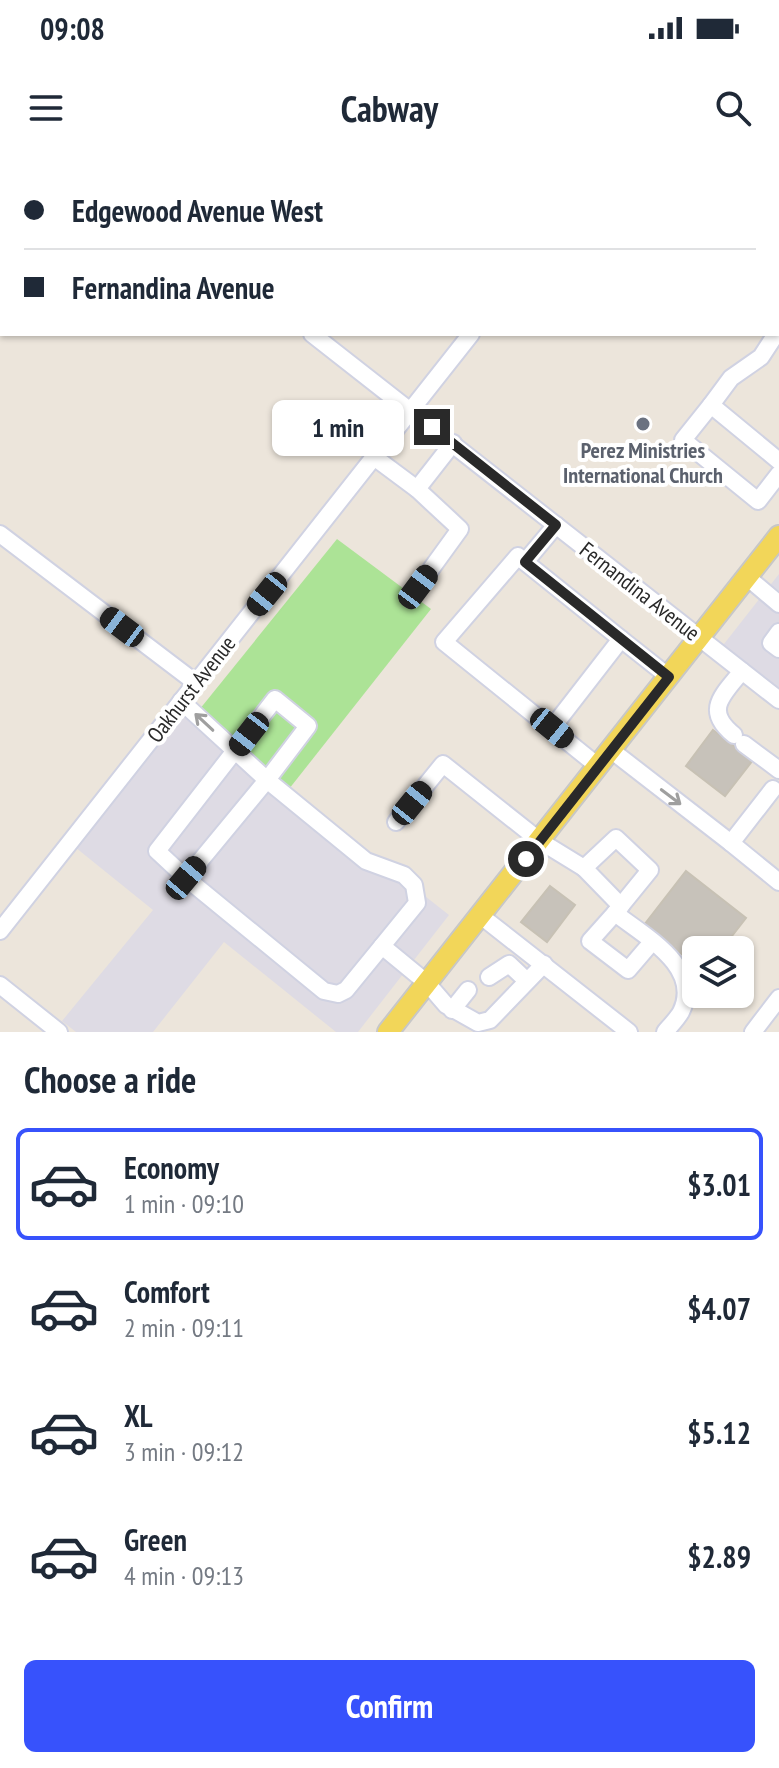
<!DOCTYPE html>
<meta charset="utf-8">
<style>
body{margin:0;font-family:"PT Sans Narrow",sans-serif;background:#f2f2f3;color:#1f2937;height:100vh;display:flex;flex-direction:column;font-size:30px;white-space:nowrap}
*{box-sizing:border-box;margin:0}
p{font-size:26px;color:#747a83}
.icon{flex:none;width:44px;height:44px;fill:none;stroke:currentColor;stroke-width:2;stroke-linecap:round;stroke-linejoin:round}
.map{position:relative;height:872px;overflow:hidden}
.side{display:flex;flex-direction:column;background:#fff;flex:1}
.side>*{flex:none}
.banner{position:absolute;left:0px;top:0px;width:780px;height:176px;box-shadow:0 2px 6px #0004;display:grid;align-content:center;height:176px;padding:0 24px;background:#fff}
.controls{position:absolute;left:682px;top:776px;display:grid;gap:16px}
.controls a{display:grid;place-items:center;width:72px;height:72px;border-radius:12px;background:#fff;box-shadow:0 2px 6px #0004;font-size:40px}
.end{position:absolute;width:36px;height:36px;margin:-18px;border:10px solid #292929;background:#fff;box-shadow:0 0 0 4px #fff}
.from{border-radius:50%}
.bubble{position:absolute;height:56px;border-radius:12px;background:#fff;box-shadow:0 2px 6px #0004;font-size:26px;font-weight:700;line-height:56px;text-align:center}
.car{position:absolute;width:24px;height:48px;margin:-24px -12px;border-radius:10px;box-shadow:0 0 6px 2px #0007;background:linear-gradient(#222 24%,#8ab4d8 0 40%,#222 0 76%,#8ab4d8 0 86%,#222 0)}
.banner b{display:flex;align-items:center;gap:28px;height:76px;font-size:30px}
.banner b+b{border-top:2px solid #e0e1e3}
.banner i{width:20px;height:20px;background:#1f2937}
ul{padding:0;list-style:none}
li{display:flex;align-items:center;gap:24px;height:112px;margin:0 16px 12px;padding:0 8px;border:4px solid transparent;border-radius:12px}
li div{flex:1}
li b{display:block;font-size:30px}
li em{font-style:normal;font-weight:700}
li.on{border-color:#3752fc}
li>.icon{width:72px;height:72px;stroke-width:1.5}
h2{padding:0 24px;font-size:36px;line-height:96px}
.primary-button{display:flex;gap:16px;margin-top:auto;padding:16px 24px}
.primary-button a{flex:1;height:92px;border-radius:12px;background:#3752fc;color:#fff;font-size:32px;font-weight:700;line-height:92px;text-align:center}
.status{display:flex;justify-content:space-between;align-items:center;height:56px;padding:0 40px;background:#fff;direction:ltr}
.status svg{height:22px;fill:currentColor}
header{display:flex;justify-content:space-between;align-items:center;height:104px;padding:0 24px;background:#fff;font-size:36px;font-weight:700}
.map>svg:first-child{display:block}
</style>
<div class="status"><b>09:08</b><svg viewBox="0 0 49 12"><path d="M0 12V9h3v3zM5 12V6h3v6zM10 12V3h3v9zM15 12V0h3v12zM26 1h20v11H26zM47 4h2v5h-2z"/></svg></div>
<header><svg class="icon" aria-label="menu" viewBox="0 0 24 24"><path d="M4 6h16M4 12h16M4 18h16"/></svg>Cabway<svg class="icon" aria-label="search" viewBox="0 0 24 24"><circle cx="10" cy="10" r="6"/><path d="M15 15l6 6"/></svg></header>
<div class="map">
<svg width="779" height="872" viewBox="0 0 779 872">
<rect width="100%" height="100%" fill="#ece5db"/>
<g fill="#dedbe4">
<path d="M779,414V548L713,498Z"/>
<path d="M175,539L449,755L358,872H336L224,782L153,872H76L62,861L153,750L65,679Z"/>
</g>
<path fill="#ace396" d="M337,379L431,449L289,629L195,555Z"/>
<g fill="#c7c2ba" stroke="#c7c1b4" stroke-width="2">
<path d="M713,570L753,600L725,636L686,606Z"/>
<path d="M686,711L746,758L721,790H696V805L644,765Z"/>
<path d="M550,726L575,745L547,782L521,762Z"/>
</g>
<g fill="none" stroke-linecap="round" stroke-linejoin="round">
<defs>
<g id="minor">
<path d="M91,0L94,2"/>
<path d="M656,0L659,2"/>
<path d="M139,2L141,0"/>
<path d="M607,2L609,0"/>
<path d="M778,104H779"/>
<path d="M312,174L779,540"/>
<path d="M711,245L731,218L761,197L776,174"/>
<path d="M374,297L417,329L460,369L418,427"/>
<path d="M779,301L711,245L683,280L758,341L779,314"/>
<path d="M417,329L453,283"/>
<path d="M0,374L196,523"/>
<path d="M525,402L518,396L444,482L599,607"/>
<path d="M747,417L779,444"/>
<path d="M779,472L771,483L779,489"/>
<path d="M621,479L669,517"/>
<path d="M181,541L267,620L366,701L404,715L414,725L417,743L382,786L427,823L446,845L478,863L490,860L544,804"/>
<path d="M552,568L621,479L525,402L556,365"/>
<path d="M734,575C703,550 723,535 742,511"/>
<path d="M744,584L779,610"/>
<path d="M611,590L731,683"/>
<path d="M773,629L731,683L779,722"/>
<path d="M396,662L443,604L540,681L584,708L616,678L650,710L615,753C644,776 703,807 681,852C677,859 670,866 665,872"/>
<path d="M584,708L621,746"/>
<path d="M186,718L157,691L275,539L308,566L267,620L186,718L324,831L338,834L346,830L382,786"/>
<path d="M615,753L590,781L628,810L652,782"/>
<path d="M481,756L629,872"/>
<path d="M0,771L471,174"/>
<path d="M489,817L509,804L527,821"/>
<path d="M0,825L59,872"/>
<path d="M452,850L468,830"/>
<path d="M753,872L779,838"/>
</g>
<path id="major" d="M388,872L779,376"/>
</defs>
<use href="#minor" stroke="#d0d2e2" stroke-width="20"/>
<use href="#major" stroke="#c7c7c7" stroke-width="24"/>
<use href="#minor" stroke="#fff" stroke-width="16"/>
<use href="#major" stroke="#f2d659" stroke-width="20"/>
</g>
<defs><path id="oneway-shaft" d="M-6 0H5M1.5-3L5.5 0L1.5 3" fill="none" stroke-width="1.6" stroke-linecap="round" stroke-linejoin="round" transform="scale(2)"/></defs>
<g stroke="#9f9f9f">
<use href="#oneway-shaft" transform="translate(204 562) rotate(-137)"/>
<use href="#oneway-shaft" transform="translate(671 637) rotate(37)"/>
</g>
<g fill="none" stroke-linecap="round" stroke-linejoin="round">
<path stroke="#292929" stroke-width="10" d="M432,267L556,365L525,402L669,517L526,699"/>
</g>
<circle fill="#6b7280" stroke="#fff" stroke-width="3" cx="643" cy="264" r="8"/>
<g text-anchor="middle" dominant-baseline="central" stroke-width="8" stroke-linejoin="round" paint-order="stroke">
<g font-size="22" font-weight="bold" fill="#5b616d" stroke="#fff">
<text x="643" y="290">Perez Ministries<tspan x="643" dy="25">International Church</tspan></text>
</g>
<g font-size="22" fill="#292929" stroke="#fff">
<text transform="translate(640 431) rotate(38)">Fernandina Avenue</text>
<text transform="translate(191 529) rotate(-52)">Oakhurst Avenue</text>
</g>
</g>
</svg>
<div class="controls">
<a><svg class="icon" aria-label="layers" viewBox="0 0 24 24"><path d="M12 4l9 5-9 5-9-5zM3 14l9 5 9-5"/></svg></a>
</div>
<i class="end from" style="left:526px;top:699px"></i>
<i class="end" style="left:432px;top:267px"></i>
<div class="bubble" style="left:272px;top:240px;width:132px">1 min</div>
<i class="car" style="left:418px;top:427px;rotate:37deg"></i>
<i class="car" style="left:267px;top:434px;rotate:219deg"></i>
<i class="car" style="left:122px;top:467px;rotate:307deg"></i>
<i class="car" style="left:552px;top:568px;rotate:129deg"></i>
<i class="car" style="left:249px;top:574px;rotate:218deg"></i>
<i class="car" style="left:412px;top:643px;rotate:39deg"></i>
<i class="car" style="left:186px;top:718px;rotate:40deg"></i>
<div class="banner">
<b><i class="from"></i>Edgewood Avenue West</b>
<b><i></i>Fernandina Avenue</b>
</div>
</div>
<section class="side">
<h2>Choose a ride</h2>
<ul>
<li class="on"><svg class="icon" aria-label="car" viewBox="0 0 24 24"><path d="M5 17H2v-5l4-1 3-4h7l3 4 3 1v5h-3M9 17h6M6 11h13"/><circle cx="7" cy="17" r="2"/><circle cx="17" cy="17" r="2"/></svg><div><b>Economy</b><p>1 min · 09:10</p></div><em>$3.01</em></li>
<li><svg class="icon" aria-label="car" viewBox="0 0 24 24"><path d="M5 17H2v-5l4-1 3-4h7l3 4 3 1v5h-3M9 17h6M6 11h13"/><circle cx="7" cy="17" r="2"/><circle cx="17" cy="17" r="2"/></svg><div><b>Comfort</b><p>2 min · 09:11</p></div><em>$4.07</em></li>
<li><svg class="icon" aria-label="car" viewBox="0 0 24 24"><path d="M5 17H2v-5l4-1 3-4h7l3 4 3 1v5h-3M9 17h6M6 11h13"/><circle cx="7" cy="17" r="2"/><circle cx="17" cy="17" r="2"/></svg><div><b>XL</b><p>3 min · 09:12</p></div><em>$5.12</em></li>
<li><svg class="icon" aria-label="car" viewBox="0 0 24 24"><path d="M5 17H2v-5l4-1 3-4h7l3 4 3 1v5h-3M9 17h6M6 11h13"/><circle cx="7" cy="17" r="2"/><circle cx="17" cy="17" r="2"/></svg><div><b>Green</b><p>4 min · 09:13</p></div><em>$2.89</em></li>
</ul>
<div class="primary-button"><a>Confirm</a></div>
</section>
